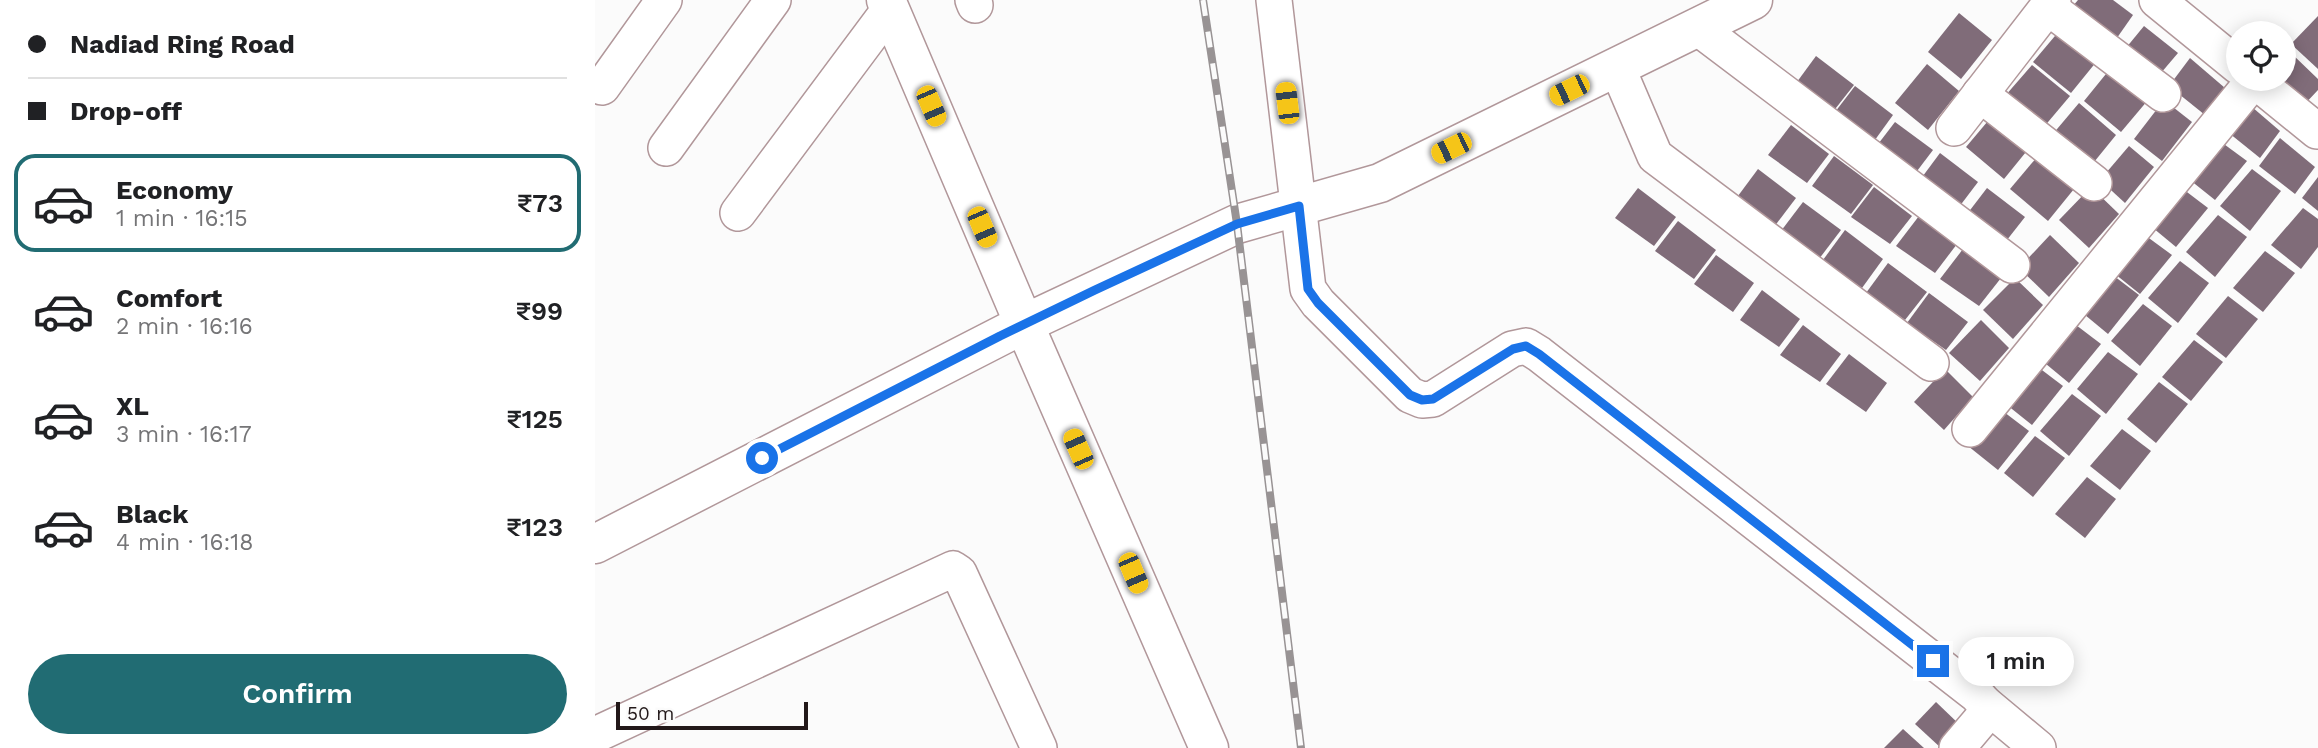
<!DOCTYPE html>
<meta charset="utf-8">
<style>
body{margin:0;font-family:"Work Sans",sans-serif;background:#f6f6f6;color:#202124;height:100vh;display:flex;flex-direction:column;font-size:26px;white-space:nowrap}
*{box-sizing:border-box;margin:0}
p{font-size:23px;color:#757577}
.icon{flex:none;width:38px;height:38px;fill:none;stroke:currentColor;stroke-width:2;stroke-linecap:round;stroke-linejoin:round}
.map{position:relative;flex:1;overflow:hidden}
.drawer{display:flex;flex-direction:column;background:#fff;width:595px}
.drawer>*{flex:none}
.hud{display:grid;align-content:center;height:154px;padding:0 28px;background:#fff}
.controls{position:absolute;left:1631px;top:21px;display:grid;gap:14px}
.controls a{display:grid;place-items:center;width:70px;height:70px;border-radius:50%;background:#fff;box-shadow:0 4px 18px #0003;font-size:35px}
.scale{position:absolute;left:21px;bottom:18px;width:192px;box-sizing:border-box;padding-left:7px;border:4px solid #221819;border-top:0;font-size:19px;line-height:24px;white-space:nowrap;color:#221819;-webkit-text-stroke:5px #fbfbfb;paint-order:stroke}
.end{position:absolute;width:32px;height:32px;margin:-16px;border:9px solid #1a73e8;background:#fff;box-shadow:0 0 0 4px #fff}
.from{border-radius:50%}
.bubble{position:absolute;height:49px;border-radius:24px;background:#fff;box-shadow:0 4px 18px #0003;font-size:23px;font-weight:600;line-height:49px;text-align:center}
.car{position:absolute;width:21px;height:42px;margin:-21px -10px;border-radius:9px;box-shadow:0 0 5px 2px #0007;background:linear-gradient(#f5c518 24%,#345 0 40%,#f5c518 0 76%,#345 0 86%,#f5c518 0)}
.hud b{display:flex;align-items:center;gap:24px;height:66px;font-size:26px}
.hud b+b{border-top:2px solid #e0e0e0}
.hud i{width:18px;height:18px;background:#202124}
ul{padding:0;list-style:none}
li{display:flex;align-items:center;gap:21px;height:98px;margin:0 14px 10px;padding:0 14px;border:4px solid transparent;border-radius:21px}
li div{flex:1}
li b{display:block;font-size:26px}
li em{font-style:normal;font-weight:600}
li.current{border-color:#216c73}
li>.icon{width:63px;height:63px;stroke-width:1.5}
.button{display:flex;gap:14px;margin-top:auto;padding:14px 28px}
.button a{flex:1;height:80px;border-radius:42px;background:#216c73;color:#fff;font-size:28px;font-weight:600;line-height:80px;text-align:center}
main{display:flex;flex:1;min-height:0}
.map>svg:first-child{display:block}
</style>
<main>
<section class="drawer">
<div class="hud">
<b><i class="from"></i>Nadiad Ring Road</b>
<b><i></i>Drop-off</b>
</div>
<ul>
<li class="current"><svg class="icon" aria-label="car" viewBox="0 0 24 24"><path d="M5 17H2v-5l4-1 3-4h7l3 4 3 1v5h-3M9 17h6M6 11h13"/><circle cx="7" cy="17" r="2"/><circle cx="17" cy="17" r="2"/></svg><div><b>Economy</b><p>1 min · 16:15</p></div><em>₹73</em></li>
<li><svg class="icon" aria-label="car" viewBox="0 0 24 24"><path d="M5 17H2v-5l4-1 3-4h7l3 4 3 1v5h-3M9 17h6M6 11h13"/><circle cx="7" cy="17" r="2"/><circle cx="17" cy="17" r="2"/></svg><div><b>Comfort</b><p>2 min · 16:16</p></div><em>₹99</em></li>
<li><svg class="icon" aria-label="car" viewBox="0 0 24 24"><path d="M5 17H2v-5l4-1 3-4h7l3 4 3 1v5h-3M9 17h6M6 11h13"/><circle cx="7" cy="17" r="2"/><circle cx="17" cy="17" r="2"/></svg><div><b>XL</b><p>3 min · 16:17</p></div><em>₹125</em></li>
<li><svg class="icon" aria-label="car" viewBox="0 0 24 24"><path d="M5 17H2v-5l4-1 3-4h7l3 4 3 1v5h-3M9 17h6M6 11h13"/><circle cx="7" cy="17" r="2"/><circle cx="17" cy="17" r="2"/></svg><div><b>Black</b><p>4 min · 16:18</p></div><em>₹123</em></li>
</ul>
<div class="button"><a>Confirm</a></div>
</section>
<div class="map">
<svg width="1723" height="748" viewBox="0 0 1723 748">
<rect width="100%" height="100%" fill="#fbfbfb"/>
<g fill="#806c79">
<path d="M1483,0H1518L1538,15L1517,45L1472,13Z"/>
<path d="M1364,13L1397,40L1366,79L1333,52Z"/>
<path d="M1723,16V69L1696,44Z"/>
<path d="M1549,26L1583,53L1560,80L1526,54Z"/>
<path d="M1465,30L1502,61L1476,93L1438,62Z"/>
<path d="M1697,54L1723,79V90L1707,107L1674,79H1689V62Z"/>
<path d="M1221,56L1259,85L1237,113L1199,86Z"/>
<path d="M1595,58L1630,88L1610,115L1574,86Z"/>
<path d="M1332,64L1364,91L1333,130L1300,103Z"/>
<path d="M1437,65L1475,96L1448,128L1410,96Z"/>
<path d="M1515,69L1553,100L1526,132L1489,101Z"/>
<path d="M1260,86L1298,115L1277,144L1237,116Z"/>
<path d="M1569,100L1597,122L1567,161L1539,139Z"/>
<path d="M1650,101L1685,131L1665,158L1629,129Z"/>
<path d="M1484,103L1521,135L1495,167L1457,135Z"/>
<path d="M1398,115L1435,147L1409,179L1371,147Z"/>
<path d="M1300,122L1338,150L1316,179L1277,152Z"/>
<path d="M1196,125L1234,154L1212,183L1173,155Z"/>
<path d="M1685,138L1720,167L1700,194L1664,166Z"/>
<path d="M1622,139L1652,161L1620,200L1590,176Z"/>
<path d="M1534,146L1559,167L1530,203L1505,180Z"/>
<path d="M1345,153L1383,182L1361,211L1322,184Z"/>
<path d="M1239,156L1278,185L1256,214L1217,186Z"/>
<path d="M1442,157L1479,189L1453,221L1415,189Z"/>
<path d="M1163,169L1201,198L1179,227L1140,200Z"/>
<path d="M1657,169L1686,191L1655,231L1625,206Z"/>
<path d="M1723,177V211L1707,198Z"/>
<path d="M1584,186L1613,208L1581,247L1552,223Z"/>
<path d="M1279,187L1317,216L1295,244L1256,217Z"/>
<path d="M1496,187L1524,214L1494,248L1464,220Z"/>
<path d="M1043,188L1081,217L1059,246L1020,218Z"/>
<path d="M1392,188L1430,217L1408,245L1369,218Z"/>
<path d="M1208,202L1246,230L1224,259L1186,231Z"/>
<path d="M1708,208L1723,219V247L1706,269L1676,245Z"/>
<path d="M1623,215L1652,237L1620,277L1591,252Z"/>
<path d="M1324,216L1362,244L1340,273L1301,246Z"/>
<path d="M1083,221L1121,250L1099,279L1060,251Z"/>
<path d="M1250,230L1288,259L1267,288L1228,260Z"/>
<path d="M1547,233L1577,255L1545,294L1515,270Z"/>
<path d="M1455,235L1484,263L1454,297L1424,268Z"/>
<path d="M1368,249L1406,278L1384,306L1345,279Z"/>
<path d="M1670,251L1700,273L1668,312L1638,288Z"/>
<path d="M1121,255L1159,283L1138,312L1099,284Z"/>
<path d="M1585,261L1614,283L1583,323L1553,298Z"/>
<path d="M1293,263L1332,292L1310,320L1271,293Z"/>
<path d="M1515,273L1544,295L1513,334L1484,310Z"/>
<path d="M1420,278L1448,305L1418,339L1388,310Z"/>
<path d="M1167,290L1205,319L1184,347L1145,320Z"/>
<path d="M1334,293L1373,322L1351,350L1312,323Z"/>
<path d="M1633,296L1663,319L1631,358L1601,334Z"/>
<path d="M1548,304L1577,326L1545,366L1516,341Z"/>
<path d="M1386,320L1414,348L1385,381L1354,353Z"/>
<path d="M1477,322L1506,344L1474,383L1445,359Z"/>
<path d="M1208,325L1246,354L1225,382L1185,355Z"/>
<path d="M1599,340L1628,362L1596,401L1567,377Z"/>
<path d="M1513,352L1543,374L1511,414L1482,389Z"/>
<path d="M1254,354L1292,383L1271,412L1231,384Z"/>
<path d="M1439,364L1468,386L1437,425L1407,401Z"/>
<path d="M1350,369L1378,397L1349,430L1319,402Z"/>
<path d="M1564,382L1593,404L1561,443L1532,419Z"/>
<path d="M1477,394L1506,416L1474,456L1445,431Z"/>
<path d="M1405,409L1434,431L1403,470L1373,446Z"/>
<path d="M1527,429L1556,451L1525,490L1495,466Z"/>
<path d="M1440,436L1470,458L1438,497L1409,473Z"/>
<path d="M1492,477L1521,499L1490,538L1460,514Z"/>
<path d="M1341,702L1366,726L1346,748L1320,724Z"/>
<path d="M1308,729L1329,748H1289Z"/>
</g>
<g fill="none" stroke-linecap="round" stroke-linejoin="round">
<defs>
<g id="minor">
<path d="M378,0L380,5"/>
<path d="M679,0L713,289L723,303L815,395L827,400L838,399L917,349L931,346L944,354L1382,695L1389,703L1390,715L1362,748"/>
<path d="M1562,0L1643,66"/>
<path d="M1453,7L1568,94"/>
<path d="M1102,27L1417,265"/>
<path d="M1022,67L1060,156L1336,363"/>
<path d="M1658,79L1722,131"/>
<path d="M7,87L69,0"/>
<path d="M1385,94L1499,183"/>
<path d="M1359,128L1458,0"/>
<path d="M71,148L178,0"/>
<path d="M143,213L295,9"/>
<path d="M1375,429L1659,80"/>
<path d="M1389,703L1443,748"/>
<path d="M0,735L358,569L364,573L444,748"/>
</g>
<path id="major" d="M0,544L429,324L291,0"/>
<path id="highway" d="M614,748L429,324L642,224L785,183L1158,0"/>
</defs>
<use href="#minor" stroke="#b1979a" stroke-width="38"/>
<use href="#major" stroke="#b1979a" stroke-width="41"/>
<use href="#highway" stroke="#b1979a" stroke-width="41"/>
<use href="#minor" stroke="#fff" stroke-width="35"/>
<use href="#major" stroke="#fff" stroke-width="38"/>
<use href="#highway" stroke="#fff" stroke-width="38"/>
<defs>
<path id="rail" d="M608,0L642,224L706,748"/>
</defs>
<use href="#rail" stroke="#989394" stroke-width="8"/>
<use href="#rail" stroke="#fbfbfb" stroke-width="5" stroke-dasharray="16" stroke-linecap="butt"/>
</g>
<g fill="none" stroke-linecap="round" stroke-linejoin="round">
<path stroke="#1a73e8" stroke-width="9" d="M167,458L405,336L500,290L642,224L704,206L713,289L723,303L815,395L827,400L838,399L918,349L931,346L944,354L1338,661"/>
</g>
</svg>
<div class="controls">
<a><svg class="icon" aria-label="locate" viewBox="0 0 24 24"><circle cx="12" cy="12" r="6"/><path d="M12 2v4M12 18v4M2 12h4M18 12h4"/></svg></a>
</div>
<div class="scale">50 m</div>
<i class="end from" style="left:167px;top:458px"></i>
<i class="end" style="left:1338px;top:661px"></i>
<div class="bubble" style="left:1363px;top:637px;width:116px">1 min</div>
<i class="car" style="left:974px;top:90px;rotate:244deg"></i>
<i class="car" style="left:692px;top:103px;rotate:353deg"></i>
<i class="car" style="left:336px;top:106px;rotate:157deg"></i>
<i class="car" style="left:856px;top:148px;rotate:244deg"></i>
<i class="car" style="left:387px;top:227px;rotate:157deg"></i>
<i class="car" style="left:483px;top:449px;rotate:336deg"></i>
<i class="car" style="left:538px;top:573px;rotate:157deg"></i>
</div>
</main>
